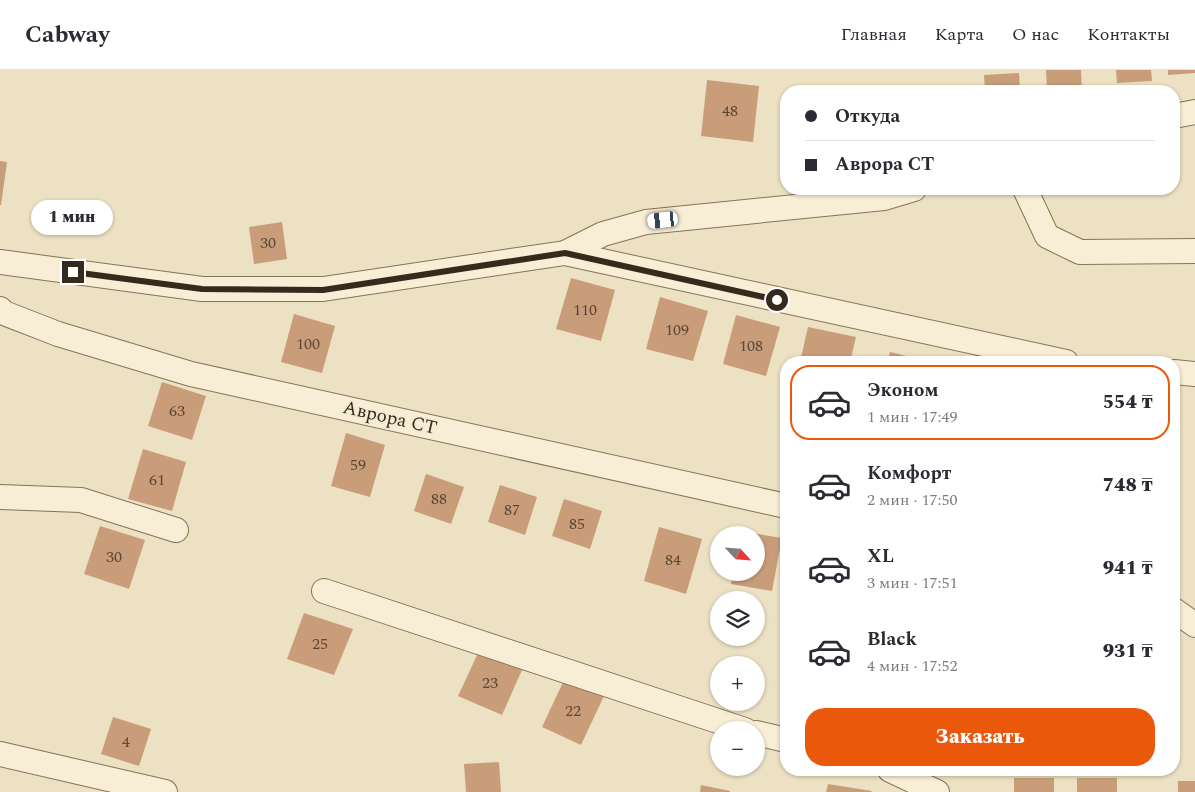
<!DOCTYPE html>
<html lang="ru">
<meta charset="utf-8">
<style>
body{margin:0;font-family:Spectral,serif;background:#f2f2f3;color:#2b2b33;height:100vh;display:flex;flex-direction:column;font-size:19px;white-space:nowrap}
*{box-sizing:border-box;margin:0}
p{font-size:16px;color:#7c7c81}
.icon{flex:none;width:28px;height:28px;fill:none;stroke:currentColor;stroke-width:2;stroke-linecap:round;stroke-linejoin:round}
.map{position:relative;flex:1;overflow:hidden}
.drawer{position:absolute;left:780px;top:286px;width:400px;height:420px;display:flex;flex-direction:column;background:#fff;border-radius:20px;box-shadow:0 1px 4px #0004}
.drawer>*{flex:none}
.guide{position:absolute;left:780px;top:15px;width:400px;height:110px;border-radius:20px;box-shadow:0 1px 4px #0004;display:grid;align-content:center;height:110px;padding:0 25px;background:#fff}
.needle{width:32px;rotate:116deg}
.tools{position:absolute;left:710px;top:456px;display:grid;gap:10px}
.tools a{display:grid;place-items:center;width:55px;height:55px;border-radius:50%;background:#fff;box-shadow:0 1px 4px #0004;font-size:25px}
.end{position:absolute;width:22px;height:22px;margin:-11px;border:6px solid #362a1e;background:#fff;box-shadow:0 0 0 2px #fff}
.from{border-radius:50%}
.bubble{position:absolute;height:35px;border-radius:18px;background:#fff;box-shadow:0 1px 4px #0004;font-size:16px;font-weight:800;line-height:35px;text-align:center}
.car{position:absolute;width:15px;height:30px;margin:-15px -8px;border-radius:6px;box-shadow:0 0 4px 1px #0007;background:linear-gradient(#fff 24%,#345 0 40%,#fff 0 76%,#345 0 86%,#fff 0)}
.guide b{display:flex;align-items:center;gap:18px;height:48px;font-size:19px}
.guide b+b{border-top:1px solid #e1e1e2}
.guide i{width:12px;height:12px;background:#2b2b33}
ul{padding:9px 0 0;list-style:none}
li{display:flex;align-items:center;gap:15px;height:75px;margin:0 10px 8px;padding:0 15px;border:2px solid transparent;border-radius:20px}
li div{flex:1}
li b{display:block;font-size:19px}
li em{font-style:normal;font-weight:800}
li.on{border-color:#ea580c}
li>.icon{width:45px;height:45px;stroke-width:1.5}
.action{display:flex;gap:10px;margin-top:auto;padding:10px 25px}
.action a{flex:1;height:58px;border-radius:20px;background:#ea580c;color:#fff;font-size:20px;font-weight:800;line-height:58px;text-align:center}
header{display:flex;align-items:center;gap:30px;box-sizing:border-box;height:70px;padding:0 25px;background:#fff;border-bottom:1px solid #e1e1e2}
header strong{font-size:24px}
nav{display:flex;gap:28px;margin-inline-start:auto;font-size:18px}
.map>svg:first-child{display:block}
</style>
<header>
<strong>Cabway</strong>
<nav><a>Главная</a><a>Карта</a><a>О нас</a><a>Контакты</a></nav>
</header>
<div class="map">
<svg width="1195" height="722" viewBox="0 0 1195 722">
<rect width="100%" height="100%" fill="#ece1c3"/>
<g fill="#c99d7a">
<path d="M1046,0H1081L1082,21H1047Z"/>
<path d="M1116,0H1151L1152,11L1117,13Z"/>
<path d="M1168,0H1195V3L1168,5Z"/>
<path d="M1019,3L1020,21H985L984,5Z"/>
<path d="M707,10L759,16L753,72L701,66Z"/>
<path d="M0,91L7,92L1,135H0Z"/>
<path d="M282,152L287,189L254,194L249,157Z"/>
<path d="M571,208L615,220L601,271L556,259Z"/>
<path d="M660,227L708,241L693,291L646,279Z"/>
<path d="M294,244L335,256L322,303L281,292Z"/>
<path d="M736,245L780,257L766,306L723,294Z"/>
<path d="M808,257L856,267L850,292H800Z"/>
<path d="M890,282L931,292H887Z"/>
<path d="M162,312L206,326L192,370L148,356Z"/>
<path d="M346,363L385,375L370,427L331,416Z"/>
<path d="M143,379L186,392L172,441L128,429Z"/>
<path d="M426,404L464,417L451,454L414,441Z"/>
<path d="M500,415L537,427L525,465L488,452Z"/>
<path d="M564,429L602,441L590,479L552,466Z"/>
<path d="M100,456L145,470L129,519L84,504Z"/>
<path d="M659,457L702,469L686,524L644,511Z"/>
<path d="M740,461L782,468L772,521L731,514L733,502H756V465H739Z"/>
<path d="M304,543L353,559L334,605L287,589Z"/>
<path d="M479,581L522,600L502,645L458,626Z"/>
<path d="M565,608L604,626L581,675L542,657Z"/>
<path d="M113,647L151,659L139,696L101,684Z"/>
<path d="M499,692L501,722H466L464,694Z"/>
<path d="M930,700H946L944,706Z"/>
<rect x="1014" y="708" width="40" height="14"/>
<rect x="1077" y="708" width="40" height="14"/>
<rect x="1178" y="711" width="17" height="11"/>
<path d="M828,714L872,721L871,722H826Z"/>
<path d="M701,715L730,721V722H700Z"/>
</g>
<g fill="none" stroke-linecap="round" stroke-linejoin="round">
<defs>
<g id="minor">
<path d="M1174,46L1195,42"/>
<path d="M1025,119L1047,166L1080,182L1195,181"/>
<path d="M565,183L1066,292"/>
<path d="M0,192L202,219H323L565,183L603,164L646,152L884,128L914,119"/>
<path d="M0,239L4,243L58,264L191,304L786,436"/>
<path d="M1174,302L1195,304"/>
<path d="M0,427L81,430L176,460"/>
<path d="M324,521L745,660"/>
<path d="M1174,540L1195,555"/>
<path d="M756,663L786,670"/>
<path d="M0,684L165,722"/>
<path d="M890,700L937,722"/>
</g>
</defs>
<use href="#minor" stroke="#85735a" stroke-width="26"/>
<use href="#minor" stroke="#f7eed5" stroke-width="24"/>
</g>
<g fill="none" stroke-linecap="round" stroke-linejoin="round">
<path stroke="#362a1e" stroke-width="6" d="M73,202L202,219L323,220L565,183L777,230"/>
</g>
<g text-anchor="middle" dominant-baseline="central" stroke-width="4" stroke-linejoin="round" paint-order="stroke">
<g font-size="16" fill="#5b4735">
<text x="730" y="41">48</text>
<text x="268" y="173">30</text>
<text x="585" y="240">110</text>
<text x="677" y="260">109</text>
<text x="308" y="274">100</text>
<text x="751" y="276">108</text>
<text x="177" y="341">63</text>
<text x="358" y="395">59</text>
<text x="157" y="410">61</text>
<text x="439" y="429">88</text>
<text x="512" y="440">87</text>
<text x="577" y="454">85</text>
<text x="114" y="487">30</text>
<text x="673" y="490">84</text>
<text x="320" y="574">25</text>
<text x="490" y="613">23</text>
<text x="573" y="641">22</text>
<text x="126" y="672">4</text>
</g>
<g font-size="19" fill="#362a1e" stroke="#f4ebd2">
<text transform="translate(390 348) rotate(13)">Аврора СТ</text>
</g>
</g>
</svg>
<div class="tools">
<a><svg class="needle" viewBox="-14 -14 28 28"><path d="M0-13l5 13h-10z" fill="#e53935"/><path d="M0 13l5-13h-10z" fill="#7c7c81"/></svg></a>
<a><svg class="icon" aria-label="layers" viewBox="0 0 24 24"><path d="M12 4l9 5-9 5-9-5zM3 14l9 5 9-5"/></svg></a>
<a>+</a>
<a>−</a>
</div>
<i class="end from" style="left:777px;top:230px"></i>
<i class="end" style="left:73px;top:202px"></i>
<div class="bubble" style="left:31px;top:130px;width:82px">1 мин</div>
<i class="car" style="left:663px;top:150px;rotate:264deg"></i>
<div class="guide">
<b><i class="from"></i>Откуда</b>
<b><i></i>Аврора СТ</b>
</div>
<section class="drawer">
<ul>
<li class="on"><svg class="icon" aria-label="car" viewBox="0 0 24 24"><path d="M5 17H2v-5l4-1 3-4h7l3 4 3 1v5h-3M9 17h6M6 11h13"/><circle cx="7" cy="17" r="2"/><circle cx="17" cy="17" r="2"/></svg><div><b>Эконом</b><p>1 мин · 17:49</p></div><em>554 ₸</em></li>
<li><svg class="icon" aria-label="car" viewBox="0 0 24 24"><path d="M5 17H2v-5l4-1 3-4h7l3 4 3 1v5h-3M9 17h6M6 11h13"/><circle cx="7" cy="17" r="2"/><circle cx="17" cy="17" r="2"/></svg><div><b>Комфорт</b><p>2 мин · 17:50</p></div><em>748 ₸</em></li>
<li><svg class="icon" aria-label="car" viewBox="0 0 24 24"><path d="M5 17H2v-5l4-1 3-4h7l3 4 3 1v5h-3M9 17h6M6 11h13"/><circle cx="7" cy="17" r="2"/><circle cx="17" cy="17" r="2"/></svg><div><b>XL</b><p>3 мин · 17:51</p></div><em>941 ₸</em></li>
<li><svg class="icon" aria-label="car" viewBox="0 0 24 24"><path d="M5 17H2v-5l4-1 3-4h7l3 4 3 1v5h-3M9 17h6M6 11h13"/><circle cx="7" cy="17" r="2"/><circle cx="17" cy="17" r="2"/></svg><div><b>Black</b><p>4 мин · 17:52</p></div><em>931 ₸</em></li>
</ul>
<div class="action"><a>Заказать</a></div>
</section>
</div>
